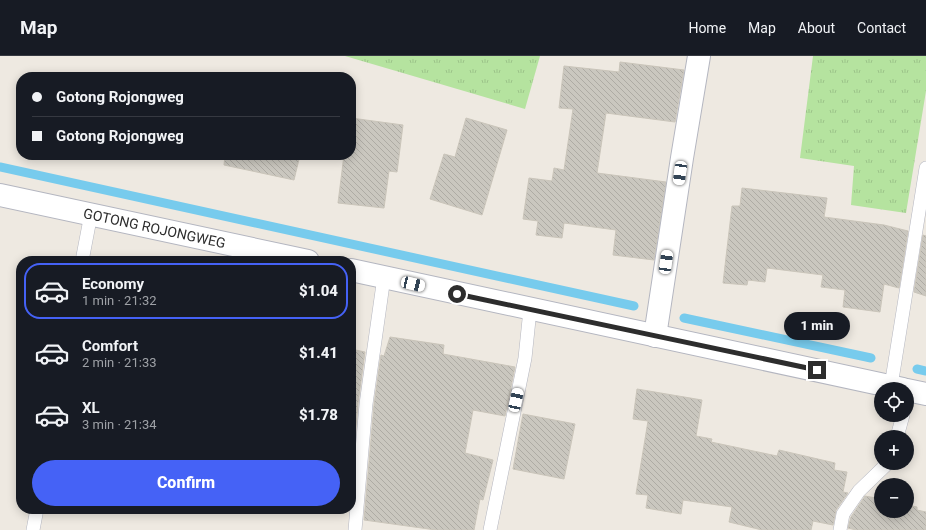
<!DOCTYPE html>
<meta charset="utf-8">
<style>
body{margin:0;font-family:Roboto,sans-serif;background:#20242c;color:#f1f3f6;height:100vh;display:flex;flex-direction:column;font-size:15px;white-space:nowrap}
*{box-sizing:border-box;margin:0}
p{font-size:13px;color:#9ea1a6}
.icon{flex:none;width:22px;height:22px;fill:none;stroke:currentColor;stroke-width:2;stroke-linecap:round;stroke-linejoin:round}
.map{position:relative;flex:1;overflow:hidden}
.side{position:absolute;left:16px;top:200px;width:340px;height:258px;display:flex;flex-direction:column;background:#171b24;border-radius:16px;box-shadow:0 2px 10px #0003}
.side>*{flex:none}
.hud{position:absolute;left:16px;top:16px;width:340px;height:88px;border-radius:16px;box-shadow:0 2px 10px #0003;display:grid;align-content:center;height:88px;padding:0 16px;background:#171b24}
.controls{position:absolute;left:874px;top:326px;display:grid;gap:8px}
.controls a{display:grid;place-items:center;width:40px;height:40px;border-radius:50%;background:#171b24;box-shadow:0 2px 10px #0003;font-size:20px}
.end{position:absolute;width:18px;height:18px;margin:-9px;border:5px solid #2d2d2d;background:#fff;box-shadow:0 0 0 2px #fff}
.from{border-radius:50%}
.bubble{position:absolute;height:28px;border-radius:14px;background:#171b24;box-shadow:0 2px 10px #0003;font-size:13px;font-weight:800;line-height:28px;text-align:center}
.car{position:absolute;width:12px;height:24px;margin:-12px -6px;border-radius:5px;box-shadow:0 0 3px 1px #0007;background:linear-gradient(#fff 24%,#345 0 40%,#fff 0 76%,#345 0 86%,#fff 0)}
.hud b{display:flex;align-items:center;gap:14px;height:38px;font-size:15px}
.hud b+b{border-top:1px solid #363941}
.hud i{width:10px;height:10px;background:#f1f3f6}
ul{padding:7px 0 0;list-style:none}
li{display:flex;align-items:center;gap:12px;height:56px;margin:0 8px 6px;padding:0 8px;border:2px solid transparent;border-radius:16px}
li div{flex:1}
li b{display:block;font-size:15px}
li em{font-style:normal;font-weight:800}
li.on{border-color:#4562f6}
li>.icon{width:36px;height:36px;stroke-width:1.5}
.button{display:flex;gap:8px;margin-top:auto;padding:8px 16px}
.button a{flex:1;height:46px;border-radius:24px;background:#4562f6;color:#fff;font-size:16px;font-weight:800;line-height:46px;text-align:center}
header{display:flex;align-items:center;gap:24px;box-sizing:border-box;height:56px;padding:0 20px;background:#171b24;border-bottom:1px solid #363941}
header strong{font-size:19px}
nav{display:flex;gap:22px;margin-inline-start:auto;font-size:14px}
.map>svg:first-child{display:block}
</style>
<header>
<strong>Map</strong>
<nav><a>Home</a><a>Map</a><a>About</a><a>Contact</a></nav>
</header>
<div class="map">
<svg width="926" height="474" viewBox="0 0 926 474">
<defs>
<pattern id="grass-tufts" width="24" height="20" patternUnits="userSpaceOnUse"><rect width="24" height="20" fill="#b5e39f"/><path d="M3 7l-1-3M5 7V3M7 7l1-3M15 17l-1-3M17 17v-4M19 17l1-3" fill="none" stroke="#9cc389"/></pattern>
<pattern id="building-back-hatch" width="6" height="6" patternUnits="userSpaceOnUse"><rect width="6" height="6" fill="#cac7bf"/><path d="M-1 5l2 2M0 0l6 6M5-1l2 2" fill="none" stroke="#aeaba4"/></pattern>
</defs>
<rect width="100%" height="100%" fill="#eee9e1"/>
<g fill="url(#grass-tufts)">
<path d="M345,0H540L525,53Z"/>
<path d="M813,0H926V35L906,157L851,149L854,110L800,102Z"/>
</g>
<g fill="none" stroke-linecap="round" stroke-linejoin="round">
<g stroke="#77cbed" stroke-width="9">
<path d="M0,111L634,250"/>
<path d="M684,262L871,302"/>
<path d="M917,313L926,315"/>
</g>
</g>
<g fill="url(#building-back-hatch)" stroke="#cac5ba">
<path d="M620,6L684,14L675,66L606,57L597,117L666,126L654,204L613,199L616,174L564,167L562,182L536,179L538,165L523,163L529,122L552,125L554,112L564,114L573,53L559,52L564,10L619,16Z"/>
<path d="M351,62L403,69L397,116L389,115L384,152L338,147L344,99H351Z"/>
<path d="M466,62L507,74L482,159L430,143L444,98L455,101Z"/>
<path d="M225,99H300L294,124L224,109Z"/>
<path d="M742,132L827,142L824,161L884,169L908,175L899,232L884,228L880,256L843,251L845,234L821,231L823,219L767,212L765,226L748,224L747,229L723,227L732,150H740Z"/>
<path d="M923,179L926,180V240L914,236Z"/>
<path d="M390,281L444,289L443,298L515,311L505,360L473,354L465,397L493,404L483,444L480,443L474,474H436L364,464L374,349L381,299L384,300Z"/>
<path d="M351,293L365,296L358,347L351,428Z"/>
<path d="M637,333L702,344L696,380L712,383L711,386L777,400L779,394L835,407L834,414L847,416L843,436L848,437L836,454L833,469L813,465L811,474H762L729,466L732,451L683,444L681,458L646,452L648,439L636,438L648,365L633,363Z"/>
<path d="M523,358L575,368L564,423L513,413Z"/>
<path d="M865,440L881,443V455H907V449L917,451V454L926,456V474H856L848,472L851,461Z"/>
</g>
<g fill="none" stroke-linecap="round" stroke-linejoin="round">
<defs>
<g id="service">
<path d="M82,205L91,158"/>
<path d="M891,330L926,112"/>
<path d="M897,381L903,359"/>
<path d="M33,474L37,453"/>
<path d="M355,474L366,348L384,221"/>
<path d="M490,474L525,302L530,254"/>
<path d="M840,474L843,458L859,435L888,407"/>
</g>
<g id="minor">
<path id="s1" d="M0,139L308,205"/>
<path d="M351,214L903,333"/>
<path d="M655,280L682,102L699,0"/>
<path d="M907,334L926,338"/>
</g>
</defs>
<use href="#service" stroke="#b4b6c0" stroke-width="14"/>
<use href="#minor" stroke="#b4b6c0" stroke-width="24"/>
<use href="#service" stroke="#fff" stroke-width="13"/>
<use href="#minor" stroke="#fff" stroke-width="22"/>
</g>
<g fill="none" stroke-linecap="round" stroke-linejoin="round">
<path stroke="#2d2d2d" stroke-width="5" d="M457,238L817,314"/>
</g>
<g text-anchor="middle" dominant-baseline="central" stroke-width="4" stroke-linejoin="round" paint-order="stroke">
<g font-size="14" fill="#2d2d2d" stroke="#fff">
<text stroke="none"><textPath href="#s1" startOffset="158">GOTONG ROJONGWEG</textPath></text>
</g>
</g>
</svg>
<div class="controls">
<a><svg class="icon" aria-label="locate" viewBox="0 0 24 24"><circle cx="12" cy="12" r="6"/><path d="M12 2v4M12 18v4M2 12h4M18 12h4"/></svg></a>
<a>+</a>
<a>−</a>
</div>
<i class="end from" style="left:457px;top:238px"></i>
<i class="end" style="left:817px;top:314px"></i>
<div class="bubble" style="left:784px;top:256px;width:66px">1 min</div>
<i class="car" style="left:680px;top:117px;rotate:188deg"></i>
<i class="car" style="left:666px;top:206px;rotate:8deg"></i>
<i class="car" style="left:413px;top:228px;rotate:103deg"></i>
<i class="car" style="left:516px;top:344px;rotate:12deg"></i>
<div class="hud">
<b><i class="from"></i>Gotong Rojongweg</b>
<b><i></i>Gotong Rojongweg</b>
</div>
<section class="side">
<ul>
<li class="on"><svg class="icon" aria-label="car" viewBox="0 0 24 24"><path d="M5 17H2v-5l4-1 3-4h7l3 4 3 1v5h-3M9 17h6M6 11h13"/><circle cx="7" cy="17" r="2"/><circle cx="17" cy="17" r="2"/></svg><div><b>Economy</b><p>1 min · 21:32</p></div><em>$1.04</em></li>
<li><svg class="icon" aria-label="car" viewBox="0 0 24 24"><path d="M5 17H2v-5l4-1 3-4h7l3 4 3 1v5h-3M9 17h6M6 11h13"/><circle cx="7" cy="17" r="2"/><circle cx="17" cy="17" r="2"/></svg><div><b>Comfort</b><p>2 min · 21:33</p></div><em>$1.41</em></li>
<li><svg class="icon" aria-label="car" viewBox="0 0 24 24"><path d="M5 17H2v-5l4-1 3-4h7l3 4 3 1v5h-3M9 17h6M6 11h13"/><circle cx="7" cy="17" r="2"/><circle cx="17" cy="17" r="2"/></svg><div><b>XL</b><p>3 min · 21:34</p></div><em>$1.78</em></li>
</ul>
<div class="button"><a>Confirm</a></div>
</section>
</div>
